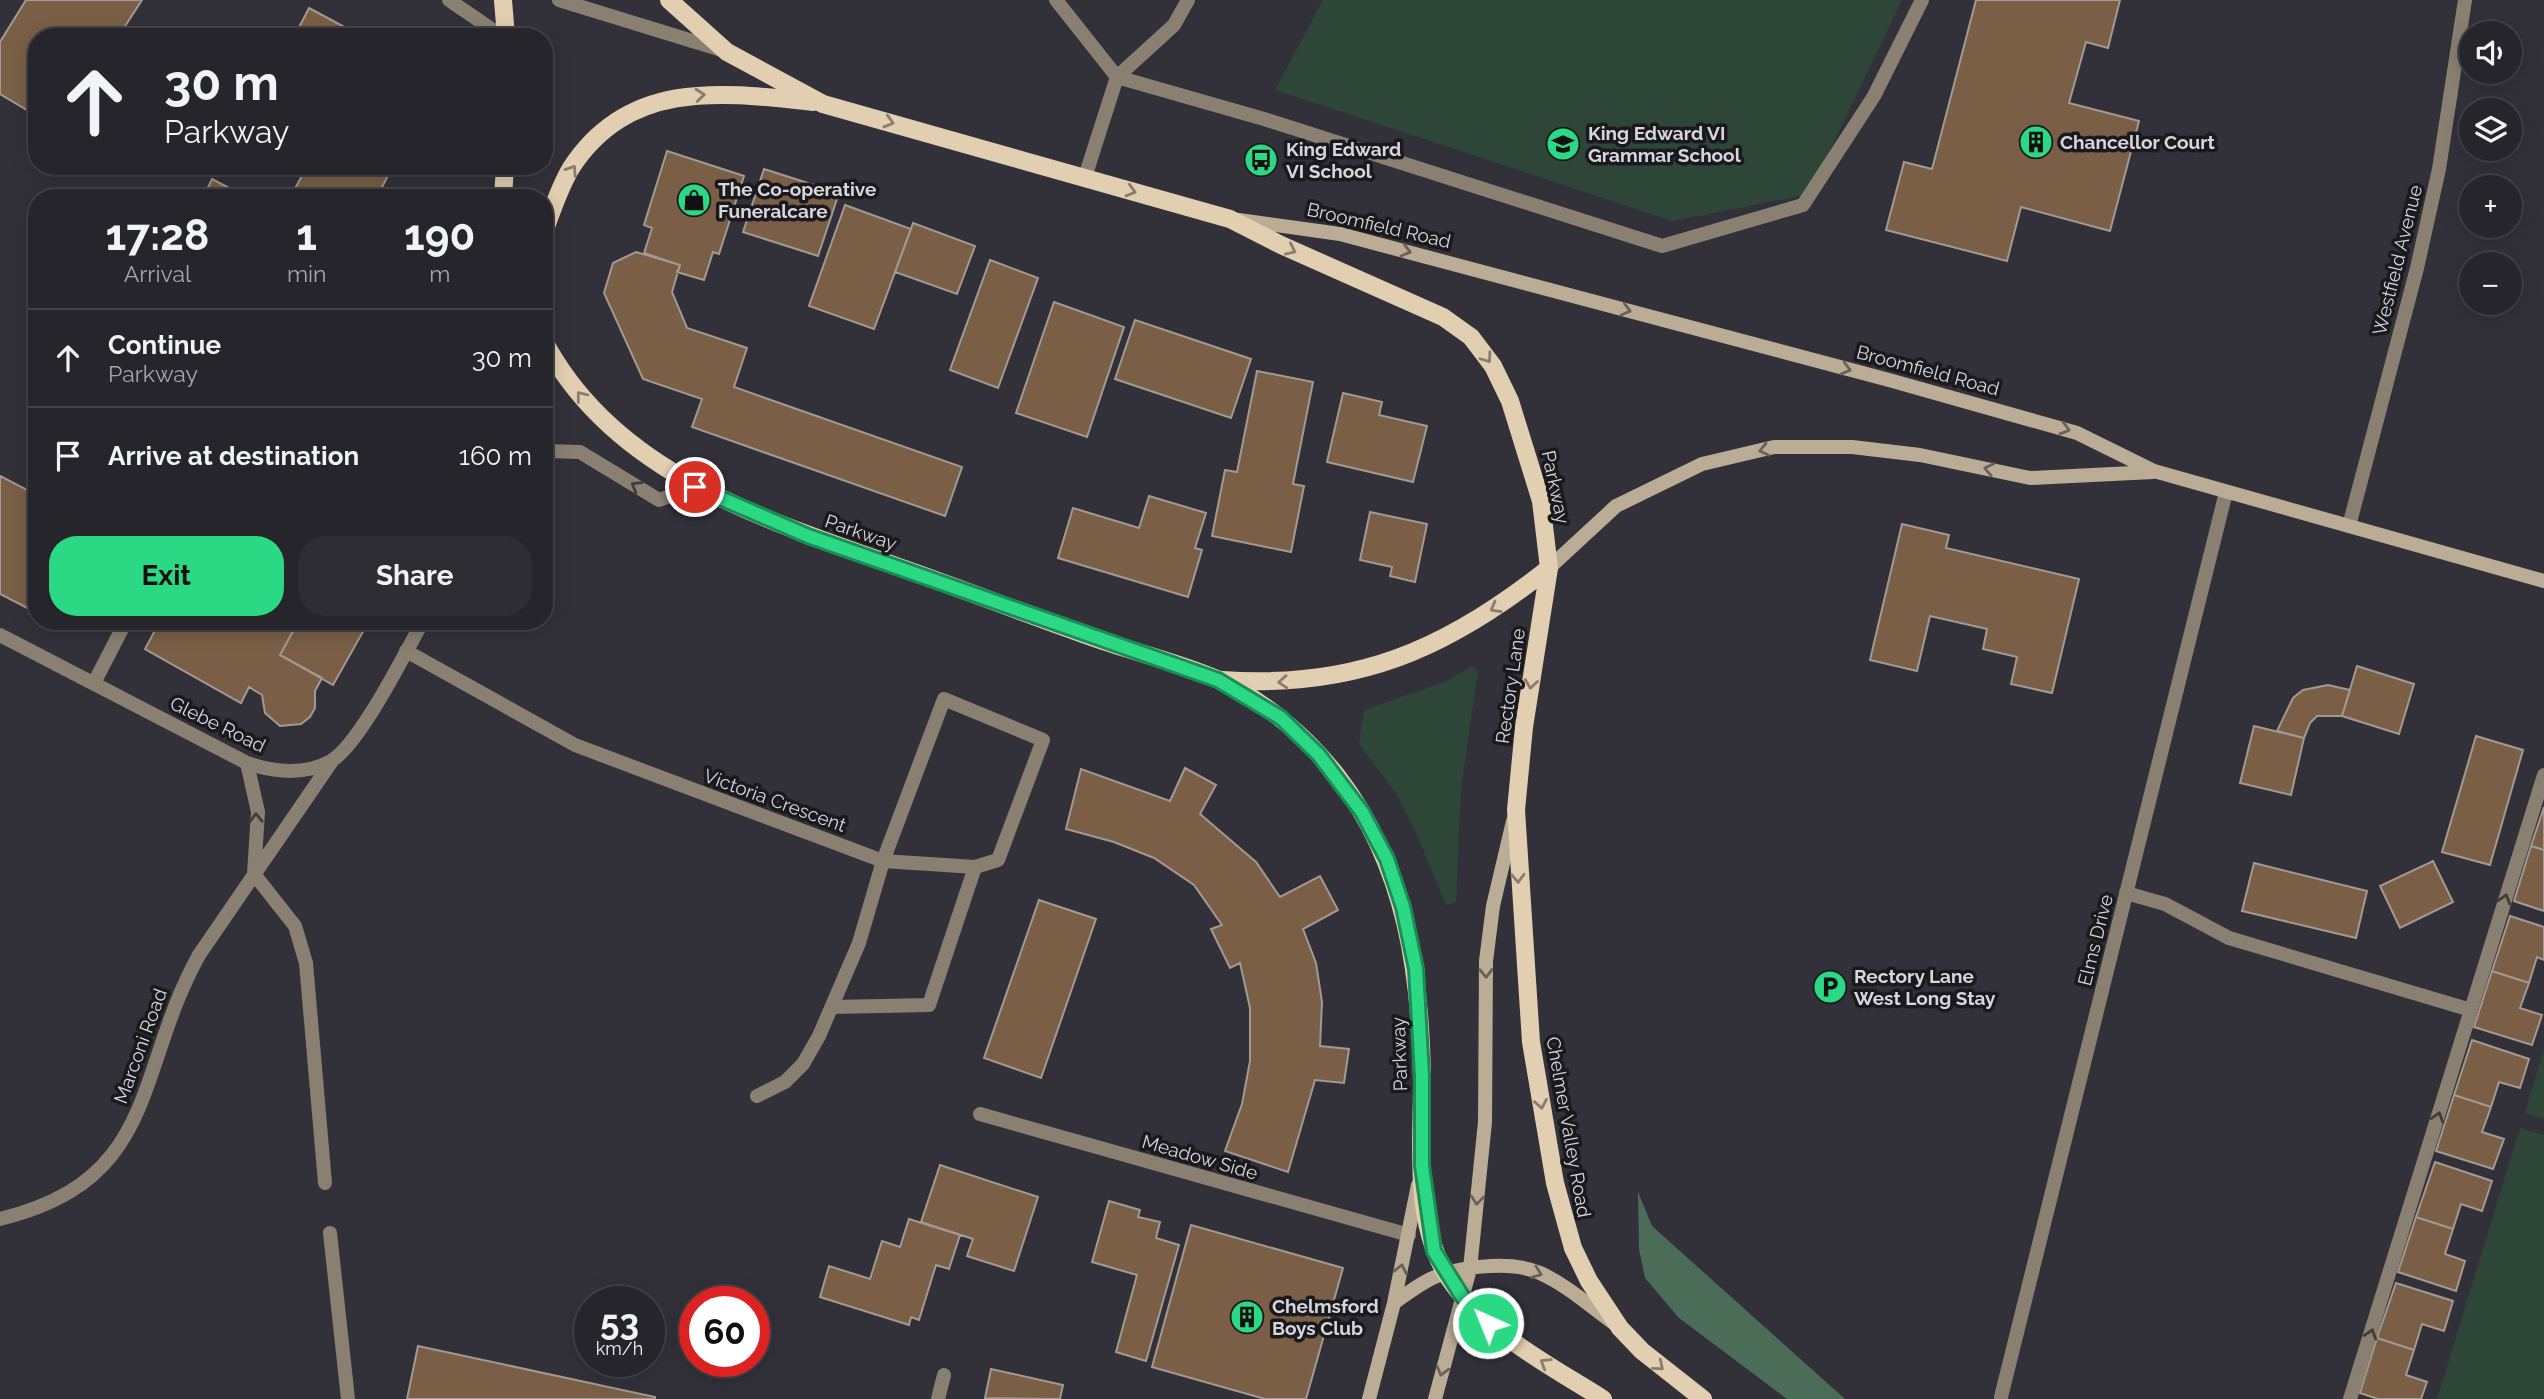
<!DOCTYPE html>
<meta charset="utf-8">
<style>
body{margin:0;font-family:Raleway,sans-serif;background:#2e2d34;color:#f1f3f6;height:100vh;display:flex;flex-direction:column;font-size:26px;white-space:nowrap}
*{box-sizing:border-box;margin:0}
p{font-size:23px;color:#a4a5a9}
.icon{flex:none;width:38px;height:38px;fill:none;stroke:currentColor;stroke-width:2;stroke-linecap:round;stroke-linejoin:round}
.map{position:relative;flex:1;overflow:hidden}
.details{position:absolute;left:28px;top:189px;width:525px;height:441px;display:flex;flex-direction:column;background:#26252c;border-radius:28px;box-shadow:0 4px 18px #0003,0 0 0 2px #424248}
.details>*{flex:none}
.hud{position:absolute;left:28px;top:28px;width:525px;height:147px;border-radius:28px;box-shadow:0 4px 18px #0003,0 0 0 2px #424248;background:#26252c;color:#f1f3f6;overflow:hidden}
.controls{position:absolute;left:2459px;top:21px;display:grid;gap:14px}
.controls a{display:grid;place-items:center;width:63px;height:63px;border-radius:50%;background:#26252c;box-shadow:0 4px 18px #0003,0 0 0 2px #424248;font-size:35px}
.speed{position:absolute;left:574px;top:1286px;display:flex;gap:14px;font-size:35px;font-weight:700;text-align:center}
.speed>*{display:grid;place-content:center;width:91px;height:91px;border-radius:50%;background:#26252c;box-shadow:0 4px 18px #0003,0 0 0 2px #424248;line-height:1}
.speed small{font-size:18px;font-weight:400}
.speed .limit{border:10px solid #d22;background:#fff;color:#111}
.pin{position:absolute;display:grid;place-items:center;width:60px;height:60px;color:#fff;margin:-30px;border:4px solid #fff;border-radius:50%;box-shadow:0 2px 7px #0007}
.me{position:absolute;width:77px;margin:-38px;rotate:316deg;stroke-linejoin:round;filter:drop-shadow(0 0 5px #0008)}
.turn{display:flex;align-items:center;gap:24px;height:147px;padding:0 21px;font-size:32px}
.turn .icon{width:91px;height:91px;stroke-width:2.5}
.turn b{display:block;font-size:49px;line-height:60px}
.eta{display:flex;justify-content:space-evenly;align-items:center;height:119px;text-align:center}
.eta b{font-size:42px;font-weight:700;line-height:49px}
.cta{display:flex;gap:14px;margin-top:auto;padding:14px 21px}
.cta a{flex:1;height:80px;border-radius:28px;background:#2bd884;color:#111;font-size:28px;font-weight:700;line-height:80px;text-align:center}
.cta a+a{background:#2e2d34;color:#f1f3f6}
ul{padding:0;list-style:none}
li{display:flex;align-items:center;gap:21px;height:98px;padding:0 21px;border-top:2px solid #424248}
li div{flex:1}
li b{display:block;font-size:26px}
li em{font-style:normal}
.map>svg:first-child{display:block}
</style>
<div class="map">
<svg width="2544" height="1399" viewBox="0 0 2544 1399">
<rect width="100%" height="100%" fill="#32313a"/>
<path fill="#2e4637" d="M1323,0H1902L1809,194L1673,221L1275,90Z
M1472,666L1478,671L1461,789L1456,902L1446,905L1414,828L1395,792L1359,744L1364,710L1447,681Z
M2544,1049V1119L2525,1113Z
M2520,1128L2544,1135V1399H2437Z"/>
<path fill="#4b6d58" d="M1638,1192L1652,1226L1845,1399H1787L1679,1318L1645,1278L1639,1249Z"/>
<path fill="#7a5f46" stroke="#a29992" stroke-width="2" d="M26,0H142L118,37H37V116L0,94V42Z
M1976,0H2120L2108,48L2086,42L2069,103L2139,121L2110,231L2021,207L2007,261L1886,230L1904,162L1932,169Z
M309,8L363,37H294Z
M667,151L744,176L719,254L713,252L704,280L677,272L680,265L644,253L652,228L644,225Z
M307,166H393L379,193L385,198H290Z
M764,169L839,193L818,256L743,232Z
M212,179L248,198H203Z
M845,205L911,229L874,329L809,306Z
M913,223L975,246L957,294L895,272Z
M636,252L680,265L672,292L687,328L747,348L734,387L962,467L945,516L692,427L702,399L643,379L604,293L613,263Z
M990,260L1038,278L998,388L950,370Z
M1054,302L1124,327L1087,437L1016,413Z
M1135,320L1251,359L1231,418L1115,379Z
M1257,371L1313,382L1293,484L1304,486L1291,552L1212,536L1225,470L1237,472Z
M1343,393L1382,402L1379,415L1427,426L1413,482L1327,462Z
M0,476L37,495V613L0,594Z
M1149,496L1206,513L1195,548L1202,550L1188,597L1058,558L1073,508L1139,528Z
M1370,512L1427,524L1415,582L1390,576L1392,567L1360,560Z
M1902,524L1949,535L1946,548L2079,579L2052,693L2011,684L2017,657L1983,649L1987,629L1930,616L1917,671L1870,660Z
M160,621H288L296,626L280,655L322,678L315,691V708L310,717L301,724L280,726L265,713L262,695L249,687L241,703L145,649Z
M298,621H369L333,685L280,655Z
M2357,666L2414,684L2399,734L2342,716Z
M2328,685L2350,690L2342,716H2317L2310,723L2304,738L2277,731L2293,698L2303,690Z
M2254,726L2304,738L2291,795L2240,783Z
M2476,736L2523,750L2490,865L2442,852Z
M1185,768L1216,785L1200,814L1256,862L1280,897L1320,876L1338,910L1303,929L1316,963L1322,1002L1320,1046L1349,1049L1344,1083L1315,1080L1288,1172L1225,1151L1242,1104L1250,1061V1008L1240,963L1230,968L1211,929L1222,925L1194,885L1154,858L1114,842L1066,829L1081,769L1170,801Z
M2544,807V850L2531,846Z
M2531,846L2544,850V911L2514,901Z
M2433,861L2453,902L2400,928L2380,886Z
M2254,863L2367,891L2356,938L2242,911Z
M1039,900L1096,919L1041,1078L984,1058Z
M2510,916L2544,927V960L2537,957L2529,983L2492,971Z
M2492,971L2529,983L2520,1008L2542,1015L2532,1045L2474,1027Z
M2472,1040L2529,1059L2520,1088L2499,1082L2491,1107L2454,1095Z
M2454,1095L2491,1107L2482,1132L2504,1139L2493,1169L2436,1151Z
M2435,1162L2492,1181L2482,1211L2461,1204L2453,1229L2416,1217Z
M940,1165L1038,1197L1014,1271L967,1256L973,1239L921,1222Z
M1109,1201L1140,1210L1138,1217L1160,1222L1156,1238L1179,1245L1146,1361L1116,1352L1137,1275L1092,1262Z
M2416,1217L2453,1229L2445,1254L2465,1261L2456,1291L2398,1272Z
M909,1219L960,1235L949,1269L936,1265L919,1320L911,1317L909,1325L820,1297L829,1266L870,1279L882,1241L900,1247Z
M1191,1225L1343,1268L1306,1399H1265L1152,1367Z
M2396,1283L2453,1301L2444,1331L2422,1324L2414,1350L2377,1338Z
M2377,1338L2414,1350L2406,1375L2427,1382L2421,1399H2378L2360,1393Z
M418,1346L655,1397V1399H407Z
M991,1369L1063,1385L1060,1399L985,1398Z"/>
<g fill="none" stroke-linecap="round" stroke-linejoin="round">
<path stroke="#8a8072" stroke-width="14" d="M1056,0L1117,77L1085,177
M1117,77L1264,119L1662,246L1803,205L1874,96L1922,0
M1117,77L1174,25L1188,0
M944,699L1043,740L998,860L975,867L883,861Z
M2126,893L2165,904L2229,938L2471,1010
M832,1007L929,1005L975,867
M0,1219C160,1180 134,1072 199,955
M2350,1399L2544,775"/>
<path stroke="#8a8072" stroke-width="14" d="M449,0L503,37
M559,0L725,51
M544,451L580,452L659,500L695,487
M2349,526L2417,268L2439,169L2465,0
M0,635L247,763C274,772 304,776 331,761C360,744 405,653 423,621
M406,651L575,745L883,861L859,943L819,1036L803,1064L785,1082L757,1096
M94,683L126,621
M247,763L258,812L254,874L295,926L306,963L325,1183
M199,955L332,761
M980,1114L1409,1235
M330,1233L348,1399
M2001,1397L2226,492
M938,1399L944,1375"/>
<path stroke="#bbac96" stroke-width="14" d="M1239,220L1340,234L1889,380L2077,433L2154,471L2544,581
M1549,568L1616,506L1702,464L1774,447H1852L1920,455L2030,478L2153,472
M1394,1303C1404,1296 1414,1288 1425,1282C1452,1266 1511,1260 1540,1273C1567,1285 1591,1307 1615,1324
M1369,1399L1394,1303L1418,1185
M1435,1399L1470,1269L1485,1122L1486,961L1493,906L1513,821"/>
<path stroke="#e2ceb1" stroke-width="18" d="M503,0L506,37
M669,0L727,52L823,104L1230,219L1281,245L1443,317L1471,337L1493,366L1510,401L1541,501L1549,568L1524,727L1516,810L1531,1042L1555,1183L1573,1248L1589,1281L1620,1328L1642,1351L1703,1399
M503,198L505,166
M544,232C552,211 559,188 571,168C629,79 722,92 813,102
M544,341C616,479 777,523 913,572C975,594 1037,618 1100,640C1138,653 1180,663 1217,679C1264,700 1307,737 1338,777C1406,866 1421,974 1422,1083C1422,1145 1413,1222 1448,1277C1485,1333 1548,1364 1603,1399
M1222,680C1355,689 1446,650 1549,568"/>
</g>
<defs><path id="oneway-chevron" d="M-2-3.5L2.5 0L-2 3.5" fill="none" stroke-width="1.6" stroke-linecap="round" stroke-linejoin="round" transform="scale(1.75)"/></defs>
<g stroke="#887d6e">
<use href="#oneway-chevron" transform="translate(700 95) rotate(-5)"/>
<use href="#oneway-chevron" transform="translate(889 122) rotate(16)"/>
<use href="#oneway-chevron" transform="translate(572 170) rotate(-57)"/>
<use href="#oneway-chevron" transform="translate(1131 191) rotate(16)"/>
<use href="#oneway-chevron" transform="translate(1291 250) rotate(25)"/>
<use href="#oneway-chevron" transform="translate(1487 358) rotate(54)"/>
<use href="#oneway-chevron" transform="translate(581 396) rotate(-128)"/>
<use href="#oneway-chevron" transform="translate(1495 608) rotate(150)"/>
<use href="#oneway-chevron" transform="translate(1283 682) rotate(176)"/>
<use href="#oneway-chevron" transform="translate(1531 684) rotate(98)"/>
<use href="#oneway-chevron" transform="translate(1518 878) rotate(88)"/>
<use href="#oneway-chevron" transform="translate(1541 1104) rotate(80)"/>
<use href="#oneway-chevron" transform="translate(1545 1363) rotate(-148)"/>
<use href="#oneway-chevron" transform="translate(1659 1366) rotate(40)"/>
</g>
<g stroke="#6a625a">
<use href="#oneway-chevron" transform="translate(1406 251) rotate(15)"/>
<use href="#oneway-chevron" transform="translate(1626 310) rotate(15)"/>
<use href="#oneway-chevron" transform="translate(1846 369) rotate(15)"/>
<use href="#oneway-chevron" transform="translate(2065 429) rotate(16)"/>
<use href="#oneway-chevron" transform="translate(1764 450) rotate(167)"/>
<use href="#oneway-chevron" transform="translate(1989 469) rotate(-168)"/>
<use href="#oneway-chevron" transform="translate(1486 973) rotate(89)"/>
<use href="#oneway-chevron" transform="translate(1477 1200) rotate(96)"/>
<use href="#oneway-chevron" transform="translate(1401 1269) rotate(-78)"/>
<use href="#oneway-chevron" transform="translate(1537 1273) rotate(21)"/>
<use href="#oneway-chevron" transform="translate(1442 1371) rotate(105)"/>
</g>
<g stroke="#413d3b">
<use href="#oneway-chevron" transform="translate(636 486) rotate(-149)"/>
<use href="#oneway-chevron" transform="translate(256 818) rotate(-91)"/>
<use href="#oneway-chevron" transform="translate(2505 899) rotate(-73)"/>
<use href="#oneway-chevron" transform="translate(2438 1117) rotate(-73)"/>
<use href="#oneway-chevron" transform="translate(2371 1334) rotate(-73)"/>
</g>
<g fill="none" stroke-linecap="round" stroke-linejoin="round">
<defs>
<path id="route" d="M695,487L808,536L1218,680L1281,718L1319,755L1362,812L1387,859L1403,907L1416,969L1422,1076V1166L1434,1251L1462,1296L1488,1323"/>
</defs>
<use href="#route" stroke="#1c8c56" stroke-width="18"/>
<use href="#route" stroke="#2bd884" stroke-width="12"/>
</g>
<defs>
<symbol id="building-disc" viewBox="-11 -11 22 22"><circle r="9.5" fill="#2bd884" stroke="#1a191d"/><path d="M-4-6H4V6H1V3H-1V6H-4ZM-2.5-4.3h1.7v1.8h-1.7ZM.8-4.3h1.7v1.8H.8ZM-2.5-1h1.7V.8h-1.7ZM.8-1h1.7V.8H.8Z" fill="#111"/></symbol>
<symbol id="school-disc" viewBox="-11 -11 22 22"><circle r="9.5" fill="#2bd884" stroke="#1a191d"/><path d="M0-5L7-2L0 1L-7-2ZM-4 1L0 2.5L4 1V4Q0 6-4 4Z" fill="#111"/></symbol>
<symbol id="bus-disc" viewBox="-11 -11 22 22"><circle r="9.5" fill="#2bd884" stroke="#1a191d"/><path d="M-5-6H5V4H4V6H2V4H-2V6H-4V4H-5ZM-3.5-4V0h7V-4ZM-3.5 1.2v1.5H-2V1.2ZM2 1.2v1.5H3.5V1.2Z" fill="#111"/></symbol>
<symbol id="shop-disc" viewBox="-11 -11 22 22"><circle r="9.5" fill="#2bd884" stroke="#1a191d"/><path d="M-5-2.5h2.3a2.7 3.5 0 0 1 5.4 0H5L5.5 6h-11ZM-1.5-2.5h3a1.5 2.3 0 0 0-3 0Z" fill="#111"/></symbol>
<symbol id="parking-disc" viewBox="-11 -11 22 22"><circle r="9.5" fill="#2bd884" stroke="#1a191d"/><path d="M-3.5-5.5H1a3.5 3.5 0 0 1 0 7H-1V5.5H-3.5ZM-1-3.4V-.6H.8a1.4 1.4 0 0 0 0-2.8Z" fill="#111"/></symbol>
</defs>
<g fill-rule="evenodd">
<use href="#building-disc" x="2017" y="123" width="38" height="38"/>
<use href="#school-disc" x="1544" y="125" width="38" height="38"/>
<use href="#bus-disc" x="1242" y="141" width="38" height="38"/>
<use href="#shop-disc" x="675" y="181" width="38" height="38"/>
<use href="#parking-disc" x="1811" y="968" width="38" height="38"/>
<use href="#building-disc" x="1228" y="1298" width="38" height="38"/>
</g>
<g text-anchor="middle" stroke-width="7" stroke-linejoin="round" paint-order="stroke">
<g font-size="19" font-weight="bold" fill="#d7d6dc" stroke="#1a191d" text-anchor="start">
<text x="1588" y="140">King Edward VI<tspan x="1588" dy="22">Grammar School</tspan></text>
<text x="2060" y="149">Chancellor Court</text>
<text x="1286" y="156">King Edward<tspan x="1286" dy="22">VI School</tspan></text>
<text x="718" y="196">The Co-operative<tspan x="718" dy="22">Funeralcare</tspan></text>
<text x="1854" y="983">Rectory Lane<tspan x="1854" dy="22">West Long Stay</tspan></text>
<text x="1272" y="1313">Chelmsford<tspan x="1272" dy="22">Boys Club</tspan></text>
</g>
<g font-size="19" fill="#d7d6dc" stroke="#1a191d">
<text transform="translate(1379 225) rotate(13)" y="7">Broomfield Road</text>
<text transform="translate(2397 260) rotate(-76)" y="7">Westfield Avenue</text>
<text transform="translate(1928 370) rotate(15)" y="7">Broomfield Road</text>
<text transform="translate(1556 487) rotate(78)" y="7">Parkway</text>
<text transform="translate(861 532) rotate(19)" y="7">Parkway</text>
<text transform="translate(1510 686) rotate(-82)" y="7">Rectory Lane</text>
<text transform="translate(218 724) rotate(26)" y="7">Glebe Road</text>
<text transform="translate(775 800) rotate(20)" y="7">Victoria Crescent</text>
<text transform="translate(2095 940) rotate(-76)" y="7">Elms Drive</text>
<text transform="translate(140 1046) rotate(-70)" y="7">Marconi Road</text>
<text transform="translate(1399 1054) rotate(-92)" y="7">Parkway</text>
<text transform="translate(1569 1127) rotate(80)" y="7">Chelmer Valley Road</text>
<text transform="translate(1200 1157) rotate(16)" y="7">Meadow Side</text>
</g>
</g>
</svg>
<div class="controls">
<a><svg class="icon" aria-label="sound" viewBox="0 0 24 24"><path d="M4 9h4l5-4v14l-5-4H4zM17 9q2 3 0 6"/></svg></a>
<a><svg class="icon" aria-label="layers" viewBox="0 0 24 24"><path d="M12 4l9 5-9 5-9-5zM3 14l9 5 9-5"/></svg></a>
<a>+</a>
<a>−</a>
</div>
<div class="speed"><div>53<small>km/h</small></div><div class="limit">60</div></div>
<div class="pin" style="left:695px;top:487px;background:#d93025"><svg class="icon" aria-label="arrive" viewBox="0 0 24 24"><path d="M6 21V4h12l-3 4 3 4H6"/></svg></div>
<svg class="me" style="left:1488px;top:1323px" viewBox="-20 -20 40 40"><circle r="17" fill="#2bd884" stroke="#fff" stroke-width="3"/><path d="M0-11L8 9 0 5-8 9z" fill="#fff"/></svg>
<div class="hud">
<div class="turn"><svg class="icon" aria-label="ahead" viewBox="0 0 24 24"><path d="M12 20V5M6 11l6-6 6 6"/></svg><div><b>30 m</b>Parkway</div></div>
</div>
<section class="details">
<div class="eta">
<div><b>17:28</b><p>Arrival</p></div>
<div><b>1</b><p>min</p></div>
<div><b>190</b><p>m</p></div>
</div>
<ul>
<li><svg class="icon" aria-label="ahead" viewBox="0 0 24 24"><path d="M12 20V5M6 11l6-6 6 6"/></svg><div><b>Continue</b><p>Parkway</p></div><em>30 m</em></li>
<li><svg class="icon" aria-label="arrive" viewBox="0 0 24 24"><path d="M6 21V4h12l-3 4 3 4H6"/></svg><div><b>Arrive at destination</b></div><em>160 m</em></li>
</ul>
<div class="cta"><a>Exit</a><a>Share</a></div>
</section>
</div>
